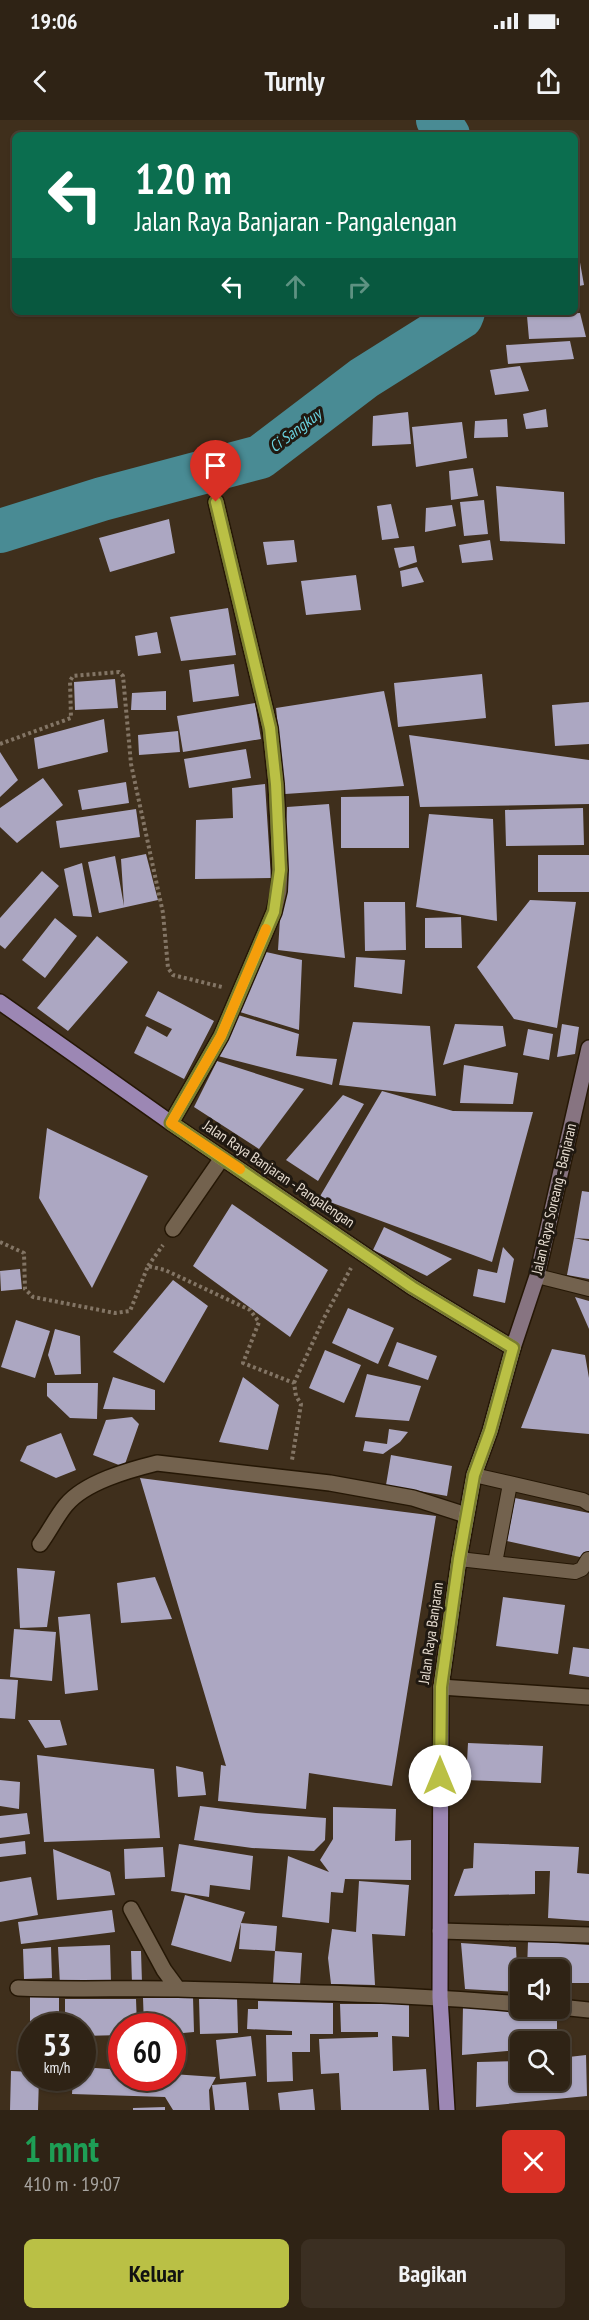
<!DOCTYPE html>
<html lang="id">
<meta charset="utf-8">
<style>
body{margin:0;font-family:"PT Sans Narrow",sans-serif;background:#3b2f22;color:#f1f3f6;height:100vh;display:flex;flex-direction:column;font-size:22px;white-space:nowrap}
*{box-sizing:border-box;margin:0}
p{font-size:20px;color:#a7a4a0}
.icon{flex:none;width:33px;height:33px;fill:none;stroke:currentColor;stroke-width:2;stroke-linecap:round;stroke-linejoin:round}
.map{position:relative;height:1990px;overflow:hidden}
.details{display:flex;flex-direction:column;background:#2f2315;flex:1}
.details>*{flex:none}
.banner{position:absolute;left:12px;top:12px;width:566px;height:183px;border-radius:9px;box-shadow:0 2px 4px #0004,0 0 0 2px #4a4034;background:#0b6e4f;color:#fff;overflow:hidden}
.buttons{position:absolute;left:510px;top:1839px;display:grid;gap:12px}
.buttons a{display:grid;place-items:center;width:60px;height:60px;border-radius:9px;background:#2f2315;box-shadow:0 2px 4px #0004,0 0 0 2px #4a4034;font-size:30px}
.speed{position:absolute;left:18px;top:1893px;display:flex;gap:12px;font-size:30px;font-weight:700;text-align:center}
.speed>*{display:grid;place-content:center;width:78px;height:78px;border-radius:50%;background:#2f2315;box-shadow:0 2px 4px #0004,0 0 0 2px #4a4034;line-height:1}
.speed small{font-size:15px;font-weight:400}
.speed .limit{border:9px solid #d22;background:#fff;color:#111}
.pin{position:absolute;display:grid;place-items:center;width:51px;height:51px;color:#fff;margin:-62px -26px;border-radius:50% 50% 50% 0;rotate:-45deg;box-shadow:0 0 6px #0007}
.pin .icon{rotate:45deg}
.me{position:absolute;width:66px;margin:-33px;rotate:0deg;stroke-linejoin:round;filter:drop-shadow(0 0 4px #0008)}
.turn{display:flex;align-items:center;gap:21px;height:126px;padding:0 24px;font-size:27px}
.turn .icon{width:78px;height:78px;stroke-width:2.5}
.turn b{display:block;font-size:42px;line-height:51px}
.lanes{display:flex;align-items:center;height:57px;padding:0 24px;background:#0003;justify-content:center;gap:30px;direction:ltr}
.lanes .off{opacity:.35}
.round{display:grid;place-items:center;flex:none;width:63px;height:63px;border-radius:9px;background:#3b2f22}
.headline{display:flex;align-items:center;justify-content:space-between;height:102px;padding:0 24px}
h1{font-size:36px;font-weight:700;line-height:45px;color:#1e9e55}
.primary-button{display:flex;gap:12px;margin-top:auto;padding:12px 24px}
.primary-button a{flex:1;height:69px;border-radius:9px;background:#bac045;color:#111;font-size:24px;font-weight:700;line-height:69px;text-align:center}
.primary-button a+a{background:#3b2f22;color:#f1f3f6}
.status{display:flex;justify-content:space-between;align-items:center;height:42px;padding:0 30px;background:#2f2315;direction:ltr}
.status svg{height:16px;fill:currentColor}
header{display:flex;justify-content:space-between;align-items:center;height:78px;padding:0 24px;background:#2f2315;font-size:27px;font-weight:700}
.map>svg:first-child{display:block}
</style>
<div class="status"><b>19:06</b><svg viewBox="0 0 49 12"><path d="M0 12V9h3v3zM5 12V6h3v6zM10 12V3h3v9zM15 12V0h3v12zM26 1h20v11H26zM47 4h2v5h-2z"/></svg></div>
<header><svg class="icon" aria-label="back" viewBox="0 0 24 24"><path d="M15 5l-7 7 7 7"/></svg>Turnly<svg class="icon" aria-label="share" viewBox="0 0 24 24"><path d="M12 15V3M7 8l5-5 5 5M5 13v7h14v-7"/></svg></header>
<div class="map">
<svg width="589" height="1990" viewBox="0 0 589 1990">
<rect width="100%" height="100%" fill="#3f2f1c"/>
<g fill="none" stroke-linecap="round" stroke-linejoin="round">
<path stroke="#498b94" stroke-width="44" d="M438,0L448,15
M0,411L102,379L260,337L364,258L461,197L463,192"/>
</g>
<path fill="#aca7c2" d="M574,131H578L584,165L574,167Z
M580,193L586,217L529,219L527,196Z
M570,221L574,239L508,244L506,225Z
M520,246L529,271L495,275L490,250Z
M546,289L548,307L526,309L523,294Z
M408,292L411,324L372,326L373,296Z
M507,299L508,317L474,318L475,301Z
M462,302L467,338L416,347L412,307Z
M473,348L478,376L451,380L449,351Z
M496,366L564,372L565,424L500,421Z
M484,380L488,414L464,416L460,382Z
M391,384L399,418L382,420L377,386Z
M452,385L456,406L425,412L426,388Z
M169,399L175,433L110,452L99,418Z
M294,420L297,442L267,445L263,422Z
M490,420L493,440L462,443L459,425Z
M414,426L417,442L399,448L394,428Z
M417,447L424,462L402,467L400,451Z
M356,455L361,490L306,495L301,461Z
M228,488L236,535L181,541L170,497Z
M157,512L161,533L138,536L135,516Z
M234,544L239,576L193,582L189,550Z
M482,554L486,598L398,607L394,563Z
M115,559L118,588L75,590L74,562Z
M166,571V590H131L132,573Z
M384,571L404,666L285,674L276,588Z
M589,582V624L555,626L552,585Z
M255,583L261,619L183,632L177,596Z
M104,599L108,632L38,649L34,618Z
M178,611L180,632L139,635L138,615Z
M409,615L589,640V684L420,687Z
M246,629L251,658L189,668L184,639Z
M0,632L18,660L0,677Z
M43,658L63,685L17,723L0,707V688Z
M126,662L129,683L82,690L78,670Z
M265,664L271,758L195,759L196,700L233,698L232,668Z
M409,676V728H341V677Z
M329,684L345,838L278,830L287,687Z
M583,688L584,725L506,726L505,690Z
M136,689L140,717L60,728L56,701Z
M429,694L493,699L497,801L416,787Z
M146,734L158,780L99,793L88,742L115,736L124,786L121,739Z
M538,735H589V772H538Z
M82,743L92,797L73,796L64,749Z
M42,751L59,766L5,829L0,825V798Z
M530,780L576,782L557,908L514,899L477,847Z
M364,782H405L406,830L365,831Z
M461,797L462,828H425V798Z
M55,798L77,816L45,858L22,840Z
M97,816L128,842L68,911L37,888Z
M266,832L302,840L299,910L240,892Z
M356,837L405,840L402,874L354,867Z
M158,871L214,901L184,959L134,933L147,906L167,917L172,909L145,896Z
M238,895L299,914L296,936L337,939L332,965L218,936Z
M353,902L430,906L436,976L339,965Z
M455,904L503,906L506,926L443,945Z
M562,904L579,907L575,934L557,937Z
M528,909L553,914L549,940L523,935Z
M217,941L304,969L259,1029L194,987Z
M464,945L518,953L513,984L460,983Z
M382,971L453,991L533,992L492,1142L319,1078Z
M343,975L364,984L318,1061L286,1040Z
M47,1008L148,1056L92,1168L39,1078Z
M582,1071L589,1072V1119L574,1118Z
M232,1084L328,1150L290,1217L193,1146Z
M384,1107L452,1139L427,1156L373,1130Z
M574,1118L589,1121V1159L567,1155Z
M503,1127L514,1139L505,1183L473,1176L478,1149L497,1153Z
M20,1149L22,1169L1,1171L0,1151Z
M173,1160L208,1186L164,1263L113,1232Z
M575,1177L589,1181V1209Z
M348,1188L394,1208L378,1244L332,1223Z
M16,1200L50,1211L35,1258L1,1247Z
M55,1209L80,1216L81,1254L55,1255L48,1235Z
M397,1222L437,1236L428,1260L388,1246Z
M552,1229L585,1235L589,1258V1314L521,1308Z
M325,1230L361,1245L344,1283L309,1268Z
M367,1254L421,1266L409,1301L355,1297Z
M113,1257L155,1270V1290L103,1289Z
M243,1257L279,1285L268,1330L219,1322Z
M47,1263H98L97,1299L70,1298L47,1276Z
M132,1297L139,1304L124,1347L93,1335L106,1300Z
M389,1309L408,1312L400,1322L383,1334L363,1331L365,1321L387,1324Z
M61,1313L76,1350L56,1358L20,1341L27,1326Z
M391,1335L452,1346L447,1376L386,1365Z
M140,1358L436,1396L392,1666L309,1653L306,1689L218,1681L221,1645L226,1646Z
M515,1378L589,1393V1439L507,1421Z
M17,1448L55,1451L47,1507L20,1508Z
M155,1457L172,1499L121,1503L117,1463Z
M503,1477L565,1485L558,1534L496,1526Z
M90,1494L98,1570L65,1574L58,1497Z
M14,1509L56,1512L52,1561L10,1557Z
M573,1527L589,1529V1557L569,1554Z
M0,1559L18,1560L15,1599L0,1598Z
M28,1600H60L67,1625L45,1628Z
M468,1623L543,1626L541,1663L466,1660Z
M37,1635L154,1649L160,1718L44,1722Z
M176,1646L203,1652L206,1675L178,1677Z
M0,1660L20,1662L19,1689L0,1686Z
M200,1686L256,1693L326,1698L325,1720L314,1731L252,1728L194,1720Z
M333,1687L396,1689L395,1721L411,1720V1760L345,1759L343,1773L331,1772L329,1803L282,1797L288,1736L329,1752L320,1740L333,1719Z
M27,1693L30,1714L0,1718V1696Z
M25,1721L26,1734L0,1737V1724Z
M474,1723L579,1727L577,1753L589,1754V1801L548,1798L550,1751H535V1774L454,1776L464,1749L473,1748Z
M179,1724L253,1736L250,1770L210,1765L209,1777L171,1771Z
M163,1727L165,1757L125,1759L124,1729Z
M53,1729L110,1752L115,1775L57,1780Z
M31,1757L38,1795L0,1802V1762Z
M359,1761L409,1765L405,1816L372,1814L375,1865L331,1864L328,1838L332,1809L356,1812Z
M185,1775L245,1792L241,1803L277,1806L275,1831L239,1829L241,1803L231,1842L171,1825Z
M112,1790L115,1812L21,1824L18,1802Z
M528,1821L589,1825V1863H560V1850H527Z
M461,1823L516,1827L518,1872L465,1869Z
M110,1825L111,1862L60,1865L58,1827Z
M51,1827L52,1858L24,1859L23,1829Z
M131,1831H141L142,1863L132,1864Z
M275,1831L302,1833L300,1865L273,1863Z
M30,1876H59V1903H30Z
M193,1877L194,1912L172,1914V1906H144L143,1878Z
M237,1878L238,1913L200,1914L199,1879Z
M65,1879H136L137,1906H122V1915L82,1916V1906H65Z
M258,1881L333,1883V1914H310V1932H292L293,1961L267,1962L266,1915H292V1911L247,1909L248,1889H258Z
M340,1884H409V1917L392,1916L393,1951L426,1949L429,1990H341L339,1953L321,1954L319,1919L378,1917V1912H341Z
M463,1886L557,1897V1922H520V1930L462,1935Z
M251,1916L256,1956L220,1959L216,1920Z
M586,1935L587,1976L476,1987L477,1942L520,1941V1960H560V1938Z
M82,1947L122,1950V1958H172V1954L216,1957L209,1970L210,1990H173L165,1977L72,1974L73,1958H82Z
M11,1951L32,1952V1958H39L38,1990H10Z
M246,1962L249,1990H215L212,1965Z
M313,1969L315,1990H280L278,1973Z
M165,1987V1990H133V1988Z"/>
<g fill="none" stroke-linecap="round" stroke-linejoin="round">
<defs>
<path id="service" d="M537,1156L589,1169
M474,1355L583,1380L589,1384
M459,1439L575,1452L582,1449L588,1439
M495,1443L510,1364"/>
<path id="minor" d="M171,1003L221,916L274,792L279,771L280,750L276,664L270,608L216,382
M173,1109L222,1038
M40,1424C49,1412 56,1397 66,1385C85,1362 129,1350 157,1343L330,1363L413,1378L466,1395
M441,1567L589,1577
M131,1789L164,1850L178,1869
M440,1811L589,1815
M18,1868C72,1870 125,1868 178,1869C292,1872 407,1874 520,1884
M560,1887L589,1890"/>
<path id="secondary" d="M513,1228L537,1156L589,928"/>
<path id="primary" d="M0,882L171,1003L412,1167L513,1228L490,1311L474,1355L459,1439L441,1567L440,1877L447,1990"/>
</defs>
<use href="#service" stroke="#251705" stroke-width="16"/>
<use href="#minor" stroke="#251705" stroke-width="18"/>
<use href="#secondary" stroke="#251705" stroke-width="18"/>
<use href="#primary" stroke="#251705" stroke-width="18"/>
<path stroke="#837565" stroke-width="4" stroke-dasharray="3 3" stroke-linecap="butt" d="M0,624L71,598L70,561L73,556L119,552L123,556L131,644L163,793L168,848L173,855L222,867
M0,1122L24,1133L25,1169L33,1177L115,1193L130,1191L148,1146L165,1150L250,1190L259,1202L243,1243L294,1263L296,1276L301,1284L292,1340
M148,1146L163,1125
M294,1263L324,1198L351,1148"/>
<use href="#service" stroke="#73624e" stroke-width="14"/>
<use href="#minor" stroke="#73624e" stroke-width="15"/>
<use href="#secondary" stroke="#877481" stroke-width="15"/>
<use href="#primary" stroke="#9c87b4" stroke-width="15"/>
</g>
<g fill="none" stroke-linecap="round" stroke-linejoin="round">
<defs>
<path id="route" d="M216,382L270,608L276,664L280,750L274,792L221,916L171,1003L412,1167L513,1228L490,1311L474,1355L459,1439L441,1567L440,1656"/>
</defs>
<use href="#route" stroke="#797d2d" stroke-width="15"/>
<use href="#route" stroke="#bac045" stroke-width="10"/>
<path stroke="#f59e0b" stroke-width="10" d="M240,1049L171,1003L221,916L266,809"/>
</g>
<g text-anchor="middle" stroke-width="6" stroke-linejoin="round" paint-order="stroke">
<g font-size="15" fill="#e6dcd0" stroke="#201911">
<text transform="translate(279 1054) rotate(34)" y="5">Jalan Raya Banjaran - Pangalengan</text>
<text transform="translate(554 1079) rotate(-77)" y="5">Jalan Raya Soreang - Banjaran</text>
<text transform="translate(431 1513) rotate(-82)" y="5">Jalan Raya Banjaran</text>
</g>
<g font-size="16" font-style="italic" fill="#6ad3e0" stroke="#201911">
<text transform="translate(295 310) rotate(-37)" y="6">Ci Sangkuy</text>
</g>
</g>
</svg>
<div class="buttons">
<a><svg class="icon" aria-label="sound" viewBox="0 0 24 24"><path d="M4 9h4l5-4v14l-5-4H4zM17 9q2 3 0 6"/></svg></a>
<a><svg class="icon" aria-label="search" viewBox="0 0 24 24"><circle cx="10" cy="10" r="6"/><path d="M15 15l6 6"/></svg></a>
</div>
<div class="speed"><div>53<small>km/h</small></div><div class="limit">60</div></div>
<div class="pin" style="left:216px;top:382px;background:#d93025"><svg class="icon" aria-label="arrive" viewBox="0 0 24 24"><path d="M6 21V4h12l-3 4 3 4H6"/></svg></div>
<svg class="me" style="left:440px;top:1656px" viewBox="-20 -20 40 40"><circle r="19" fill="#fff"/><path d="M0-13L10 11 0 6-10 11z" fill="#bac045"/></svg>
<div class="banner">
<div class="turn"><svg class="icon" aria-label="left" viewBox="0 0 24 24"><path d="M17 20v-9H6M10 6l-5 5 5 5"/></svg><div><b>120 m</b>Jalan Raya Banjaran - Pangalengan</div></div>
<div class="lanes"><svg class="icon" aria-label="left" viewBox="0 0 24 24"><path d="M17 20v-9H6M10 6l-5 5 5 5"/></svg><svg class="icon off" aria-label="ahead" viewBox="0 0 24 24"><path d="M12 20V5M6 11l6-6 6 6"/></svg><svg class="icon off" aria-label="right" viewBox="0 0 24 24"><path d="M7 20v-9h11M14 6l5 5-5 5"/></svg></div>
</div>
</div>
<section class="details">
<div class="headline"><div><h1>1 mnt</h1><p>410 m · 19:07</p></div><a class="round" style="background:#d93025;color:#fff"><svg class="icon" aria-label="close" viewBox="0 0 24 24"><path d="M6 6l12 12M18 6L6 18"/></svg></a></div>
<div class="primary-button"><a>Keluar</a><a>Bagikan</a></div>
</section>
